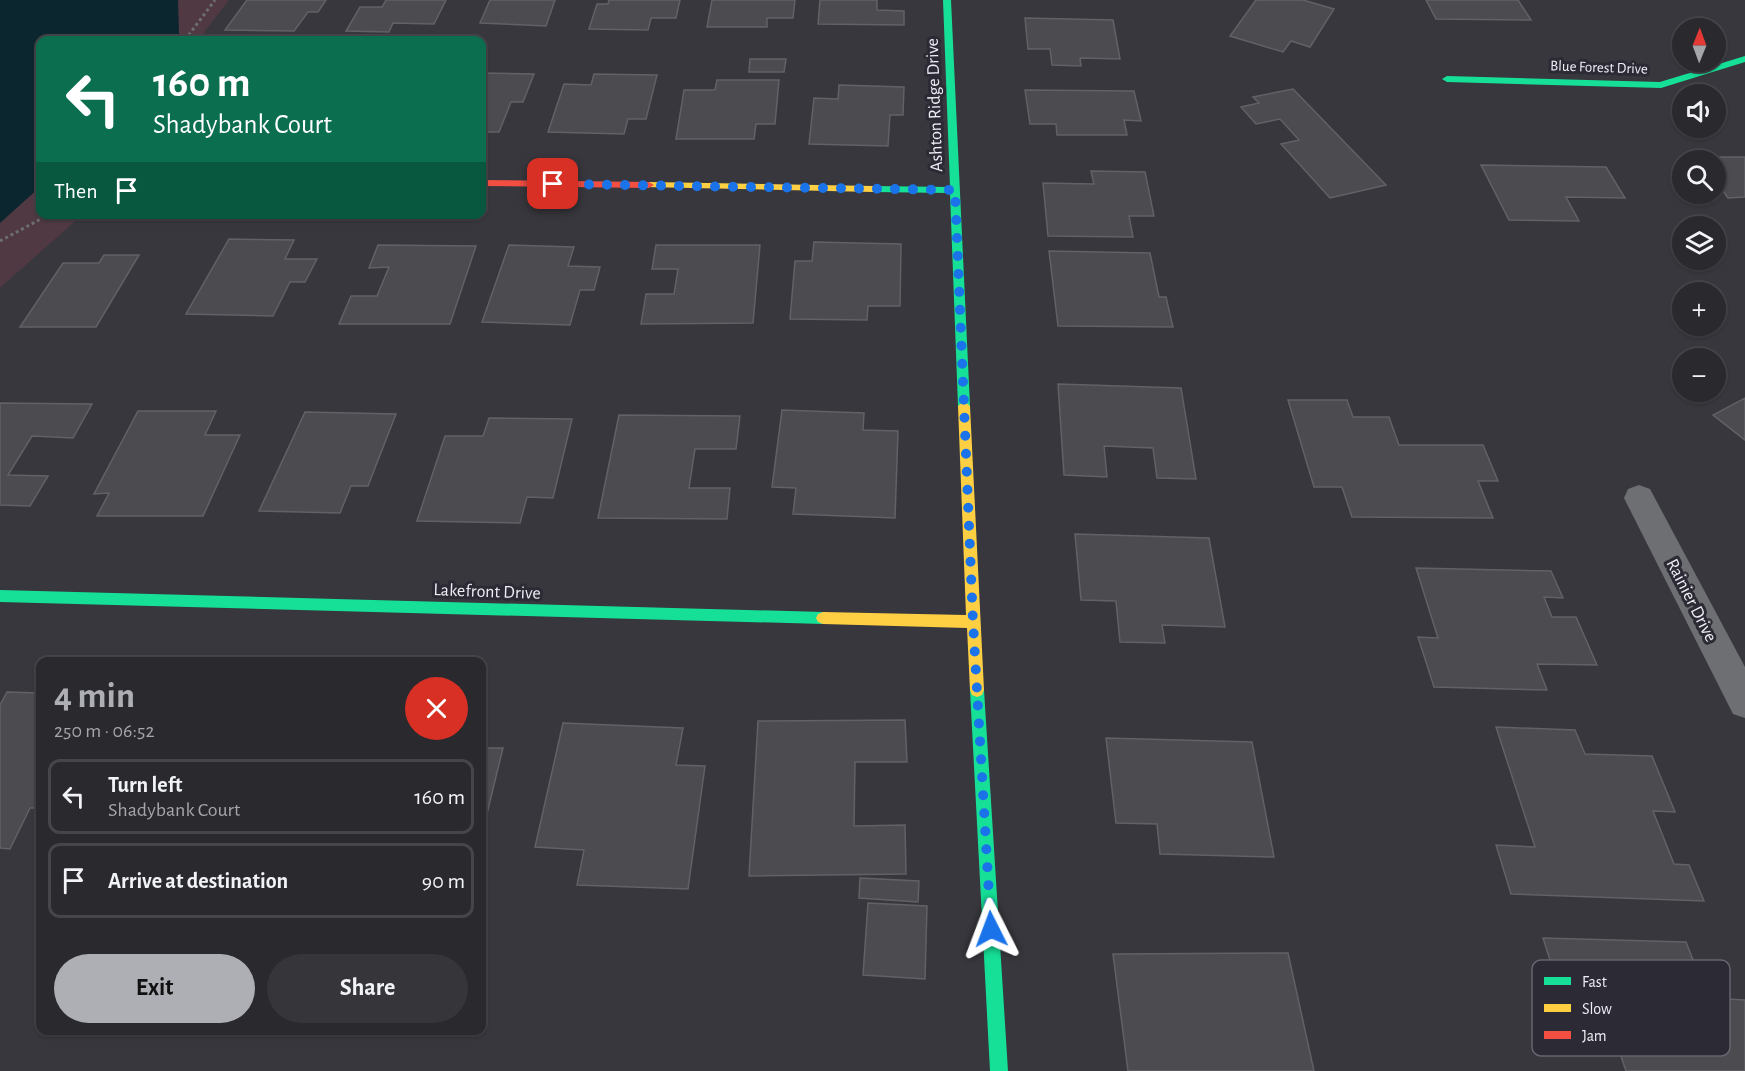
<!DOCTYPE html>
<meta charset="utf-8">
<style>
body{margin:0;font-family:"Alegreya Sans",sans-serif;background:#35353a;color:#f1f3f6;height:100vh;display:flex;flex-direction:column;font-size:22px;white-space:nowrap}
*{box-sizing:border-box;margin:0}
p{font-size:20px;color:#a5a6aa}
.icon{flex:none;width:33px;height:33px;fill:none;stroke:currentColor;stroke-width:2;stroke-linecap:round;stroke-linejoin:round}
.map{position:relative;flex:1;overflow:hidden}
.panel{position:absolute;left:36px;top:657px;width:450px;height:378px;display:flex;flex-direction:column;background:#29292e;border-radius:12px;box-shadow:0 2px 4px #0004,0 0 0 2px #45454a}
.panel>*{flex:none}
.top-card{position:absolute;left:36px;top:36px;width:450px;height:183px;border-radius:12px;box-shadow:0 2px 4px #0004,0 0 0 2px #45454a;background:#0b6e4f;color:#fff;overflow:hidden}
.needle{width:39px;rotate:1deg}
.tools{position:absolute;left:1672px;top:18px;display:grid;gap:12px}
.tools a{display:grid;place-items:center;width:54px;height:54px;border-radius:50%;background:#29292e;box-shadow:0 2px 4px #0004,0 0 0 2px #45454a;font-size:30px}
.pin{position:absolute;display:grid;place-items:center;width:51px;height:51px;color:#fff;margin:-26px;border-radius:12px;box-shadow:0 3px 9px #0006}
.me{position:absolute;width:66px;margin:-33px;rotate:357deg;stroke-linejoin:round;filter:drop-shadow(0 0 4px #0008)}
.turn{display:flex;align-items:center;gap:21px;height:126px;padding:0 18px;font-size:27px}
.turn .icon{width:78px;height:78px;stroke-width:2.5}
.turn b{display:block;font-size:42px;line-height:51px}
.then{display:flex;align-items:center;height:57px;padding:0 18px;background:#0003;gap:12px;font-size:22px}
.round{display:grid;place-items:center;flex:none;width:63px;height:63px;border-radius:32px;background:#35353a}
.overview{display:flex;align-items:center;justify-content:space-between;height:102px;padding:0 18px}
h1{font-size:36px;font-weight:700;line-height:45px;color:#aeaeb5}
.primary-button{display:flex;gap:12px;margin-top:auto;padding:12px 18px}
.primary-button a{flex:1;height:69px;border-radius:36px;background:#aeaeb5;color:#111;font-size:24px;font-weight:700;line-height:69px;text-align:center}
.primary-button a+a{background:#35353a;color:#f1f3f6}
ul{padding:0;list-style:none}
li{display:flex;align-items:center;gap:18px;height:75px;margin:0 12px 9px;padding:0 6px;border:3px solid #45454a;border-radius:12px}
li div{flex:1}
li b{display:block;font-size:22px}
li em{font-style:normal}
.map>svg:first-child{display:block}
</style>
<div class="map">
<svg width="1745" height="1071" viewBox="0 0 1745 1071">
<rect width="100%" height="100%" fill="#37373d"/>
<path fill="#503943" d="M0,0H229L198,40H40V214L82,215L0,288Z"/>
<path fill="#0b262f" d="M0,0H178L179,35L175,40H40V187L0,223Z"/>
<path fill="#4c4b50" stroke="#626165" stroke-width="1.5" d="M247,0H326L318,12H308L294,31L225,30Z
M386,0H446L434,24L393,23L389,32L346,31L360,7H382Z
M490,0H555L546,26L480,23Z
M609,0H680L676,18H651L648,30L589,29L597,4H608Z
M712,0H795L793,18H767V27H707Z
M820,0H877V10L904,11V25L818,24Z
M1256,0H1303L1334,9L1310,47L1291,41L1283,52L1230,36Z
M1426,0H1518L1531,20L1436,19Z
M1025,18L1113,20L1120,59L1080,58L1081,66L1052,65L1050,49H1028Z
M750,59H786L784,72H749Z
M482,73L534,74L523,102H511L499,132H482Z
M594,74L657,75L646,119H628L624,134L548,132L564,84L591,85Z
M717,80H779L775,124H756L754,139H676L684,90H715Z
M839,85L904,87L903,115H890L888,146L809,144L814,98L838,99Z
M1293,89L1386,185L1330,198L1281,144L1299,140L1280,119L1256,124L1241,107L1259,103L1253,97Z
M1025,90L1134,91L1141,121L1124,120L1127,135H1057L1056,124H1030Z
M1698,157H1745V197L1728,198L1716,181V160H1700Z
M1481,165L1606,167L1625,198L1566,197L1579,221L1509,220Z
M1091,171L1145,172L1154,216H1129L1133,237L1048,236L1043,183L1094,184Z
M229,239L294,240L285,259H317L305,282H290L273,316L186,314Z
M814,242L901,244L900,306H868L867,320L790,319L795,261H812Z
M378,245L476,246L450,324H339L351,296H377L389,267L369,268Z
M509,245L574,247L568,266L600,267L594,290H580L570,325L482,322Z
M656,245H760L753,323L641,324L646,294H674L678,269H652Z
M1049,251L1150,253L1159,297H1166L1173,327L1058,326Z
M104,255H139L96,327H20L63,263H99Z
M1058,384L1181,388L1196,479L1157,478L1153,448L1104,446L1107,477L1064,475Z
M1745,398V440L1713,415Z
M1288,400H1347L1353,417H1389L1399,445H1483L1498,481H1478L1493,518L1352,517L1342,487H1314Z
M0,403L92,404L73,438L32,436L8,475L48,476L30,506L0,505Z
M782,410L864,413L863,430L898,431L895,518L793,514L796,488L772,487Z
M138,411H216L205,435H240L203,516H97L109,493L94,494Z
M305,412L396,414L368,486H351L340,513L259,511Z
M619,415L740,416L736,449H695L689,488H730L727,519L598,518Z
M489,418L572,419L553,498L527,497L520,523L417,521L445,436H483Z
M1075,534L1209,538L1225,627L1162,625L1165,643L1120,642L1116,601L1081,600Z
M1416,568L1551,571L1563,598L1544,597L1552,617H1576L1597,665L1537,664L1547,690L1434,687L1418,637L1438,638Z
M7,692L40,693V808H30L10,849L0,848V705Z
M905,720L907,762H855L854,826L905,825L906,874L749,876L758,721Z
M563,723L683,728L676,765L705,766L688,889L577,885L584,850L535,847Z
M1496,727L1575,730L1585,754L1652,756L1675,812L1653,811L1674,864L1689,865L1704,901L1511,894L1496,845L1535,847Z
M1106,738L1252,742L1274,857L1160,854L1157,824L1116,823Z
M482,748H503L482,834Z
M860,878L919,881L918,902L859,898Z
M868,903L927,906L925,979L863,975Z
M1543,938L1686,942L1708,998L1745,1000V1071H1626L1604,1006L1564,1004Z
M1288,953L1314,1071H1128L1113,954Z"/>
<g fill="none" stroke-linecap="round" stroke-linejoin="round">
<path stroke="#6d6e72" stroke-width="3" stroke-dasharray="3 3" stroke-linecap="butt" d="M185,40L215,0
M0,241L50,214"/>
<path fill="#6e6f72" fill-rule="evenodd" d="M1639,485L1650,489L1745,667V718L1733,714L1624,498L1628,489Z"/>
<path fill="#16e098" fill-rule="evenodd" d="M943,0H951L970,406L964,411L958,406L950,193L873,192L868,189L873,186L950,187Z
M1745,56V62L1661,88L1447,82L1442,79L1447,76L1660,82Z
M0,590L823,612L828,614L830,618L828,622L823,624L0,602Z
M977,683L982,685L984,690L1008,1071H990L970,690L972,685Z"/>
<path fill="#ffcf43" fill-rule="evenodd" d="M649,182L873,186L878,189L873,192L645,187V183Z
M964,401L970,406L984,690L982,695L977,697L972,695L970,690L967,628L823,624L818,622L816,618L818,614L823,612L966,615L958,406Z"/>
<path fill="#f24e42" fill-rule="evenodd" d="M482,180L649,182L654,185L649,188L482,186Z"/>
</g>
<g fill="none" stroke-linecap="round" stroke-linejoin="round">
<path stroke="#1a73e8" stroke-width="10" stroke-dasharray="0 18" d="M553,184L955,190L973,622L991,929"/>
</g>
<g text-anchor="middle" stroke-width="6" stroke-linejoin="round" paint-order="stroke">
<g font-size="15" fill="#eeeef5" stroke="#2b2a35">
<text transform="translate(1599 67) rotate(2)" y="5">Blue Forest Drive</text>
</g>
<g font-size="18" fill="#eeeef5" stroke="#2b2a35">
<text transform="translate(934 105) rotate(-92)" y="6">Ashton Ridge Drive</text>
<text transform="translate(487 591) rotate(2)" y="6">Lakefront Drive</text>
<text transform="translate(1692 600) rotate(63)" y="6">Rainier Drive</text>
</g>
</g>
<rect x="1532" y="960" width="198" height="96" rx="9" fill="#2b2a35" stroke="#66656f" stroke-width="1.5"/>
<rect x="1544" y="977" width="27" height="8" fill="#16e098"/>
<rect x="1544" y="1004" width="27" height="8" fill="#ffcf43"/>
<rect x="1544" y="1031" width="27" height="8" fill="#f24e42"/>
<g font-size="16" fill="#eeeef5">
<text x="1582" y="987">Fast</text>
<text x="1582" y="1014">Slow</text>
<text x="1582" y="1041">Jam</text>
</g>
</svg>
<div class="tools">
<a><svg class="needle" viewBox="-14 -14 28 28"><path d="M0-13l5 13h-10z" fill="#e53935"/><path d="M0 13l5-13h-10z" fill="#a5a6aa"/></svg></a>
<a><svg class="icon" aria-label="sound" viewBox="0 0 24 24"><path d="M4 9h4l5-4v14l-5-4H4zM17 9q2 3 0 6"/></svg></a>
<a><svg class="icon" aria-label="search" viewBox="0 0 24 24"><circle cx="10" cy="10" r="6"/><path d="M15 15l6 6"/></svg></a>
<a><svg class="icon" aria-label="layers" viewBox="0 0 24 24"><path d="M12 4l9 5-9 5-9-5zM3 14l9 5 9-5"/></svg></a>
<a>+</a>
<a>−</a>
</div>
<div class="pin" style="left:553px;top:184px;background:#d93025"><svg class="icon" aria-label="arrive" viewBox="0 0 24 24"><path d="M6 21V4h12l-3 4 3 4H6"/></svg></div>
<svg class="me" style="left:991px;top:929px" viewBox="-20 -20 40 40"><path d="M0-17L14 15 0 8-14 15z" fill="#1a73e8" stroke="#fff" stroke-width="4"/></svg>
<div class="top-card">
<div class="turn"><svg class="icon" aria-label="left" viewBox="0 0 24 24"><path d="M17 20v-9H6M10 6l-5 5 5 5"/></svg><div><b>160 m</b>Shadybank Court</div></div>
<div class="then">Then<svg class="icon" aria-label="arrive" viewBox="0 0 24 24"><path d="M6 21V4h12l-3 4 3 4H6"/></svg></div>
</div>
<section class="panel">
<div class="overview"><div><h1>4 min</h1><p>250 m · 06:52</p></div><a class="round" style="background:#d93025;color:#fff"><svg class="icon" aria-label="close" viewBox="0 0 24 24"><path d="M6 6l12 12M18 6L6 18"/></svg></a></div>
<ul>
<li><svg class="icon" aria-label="left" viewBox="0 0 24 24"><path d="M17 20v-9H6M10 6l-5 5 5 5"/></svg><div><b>Turn left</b><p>Shadybank Court</p></div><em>160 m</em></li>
<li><svg class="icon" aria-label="arrive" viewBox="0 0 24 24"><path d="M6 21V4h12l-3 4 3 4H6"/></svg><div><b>Arrive at destination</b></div><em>90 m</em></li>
</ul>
<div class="primary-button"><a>Exit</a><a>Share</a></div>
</section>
</div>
